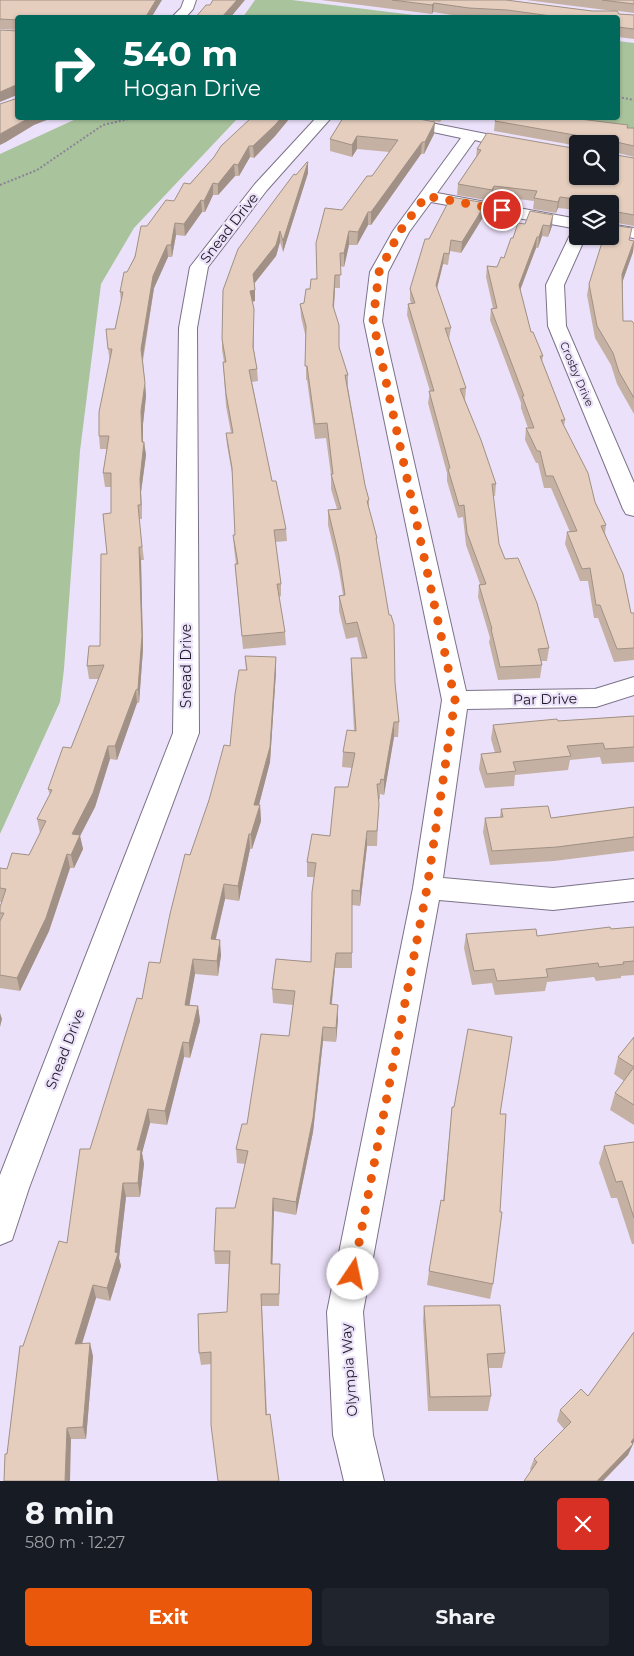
<!DOCTYPE html>
<meta charset="utf-8">
<style>
body{margin:0;font-family:Montserrat,sans-serif;background:#20242c;color:#f1f3f6;height:100vh;display:flex;flex-direction:column;font-size:19px;white-space:nowrap}
*{box-sizing:border-box;margin:0}
p{font-size:16px;color:#9ea1a6}
.icon{flex:none;width:28px;height:28px;fill:none;stroke:currentColor;stroke-width:2;stroke-linecap:round;stroke-linejoin:round}
.map{position:relative;height:1481px;overflow:hidden}
.sheet{display:flex;flex-direction:column;background:#171b24;flex:1}
.sheet>*{flex:none}
.top-card{position:absolute;left:15px;top:15px;width:605px;height:105px;border-radius:5px;box-shadow:0 1px 4px #0004;background:#00695c;color:#fff;overflow:hidden}
.fabs{position:absolute;left:569px;top:135px;display:grid;gap:10px}
.fabs a{display:grid;place-items:center;width:50px;height:50px;border-radius:5px;background:#171b24;box-shadow:0 1px 4px #0004;font-size:25px}
.pin{position:absolute;display:grid;place-items:center;width:42px;height:42px;color:#fff;margin:-21px;border:2px solid #fff;border-radius:50%;box-shadow:0 1px 5px #0007}
.me{position:absolute;width:55px;margin:-28px;rotate:11deg;stroke-linejoin:round;filter:drop-shadow(0 0 4px #0008)}
.turn{display:flex;align-items:center;gap:18px;height:105px;padding:0 25px;font-size:22px}
.turn .icon{width:65px;height:65px;stroke-width:2.5}
.turn b{display:block;font-size:35px;line-height:42px}
.round{display:grid;place-items:center;flex:none;width:52px;height:52px;border-radius:5px;background:#20242c}
.headline{display:flex;align-items:center;justify-content:space-between;height:85px;padding:0 25px}
h1{font-size:30px;font-weight:700;line-height:38px}
.cta{display:flex;gap:10px;margin-top:auto;padding:10px 25px}
.cta a{flex:1;height:58px;border-radius:5px;background:#ea580c;color:#fff;font-size:20px;font-weight:700;line-height:58px;text-align:center}
.cta a+a{background:#20242c;color:#f1f3f6}
.map>svg:first-child{display:block}
</style>
<div class="map">
<svg width="634" height="1481" viewBox="0 0 634 1481">
<rect width="100%" height="100%" fill="#ece1fa"/>
<path fill="#a9c49d" d="M255,0H292L430,17H243Z
M618,41L634,43V129L562,118H618Z
M78,118H238L134,228L101,284L80,451L64,669L60,702L0,834V154Z"/>
<g fill="none" stroke-linecap="round" stroke-linejoin="round">
<defs>
<path id="minor" d="M184,0H196L193,9L185,18H171L181,8Z
M316,118H331L267,190L208,267L197,328L199,733L29,1188L12,1240L0,1245V1175L173,733L179,328L190,267L255,184Z
M379,118H406L491,135L494,138L491,141L486,143L475,140L437,193L578,219V229L431,202L409,232L388,272L382,321L466,691L595,689L634,677V695L596,707L467,709L443,878L553,888L634,879V901L553,910L439,900L363,1312L373,1435L384,1481H344L333,1435L327,1312L413,888L442,700L364,321L370,272L393,231L461,138L386,122L381,121Z
M610,224L634,228V238L610,234Z
M578,230V236H586L564,285L566,326L634,483V516L626,514L623,509L548,326L546,285L570,235L572,231Z"/>
</defs>
<use href="#minor" stroke="#7b7288" stroke-width="2"/>
<path stroke="#8c8496" stroke-width="2" stroke-dasharray="2 2" stroke-linecap="butt" d="M618,97L634,100
M0,185L37,170L103,125L133,118"/>
<use href="#minor" fill="#fff" fill-rule="evenodd"/>
</g>
<path fill="#c5b1a3" d="M0,0L18,18V30L0,29Z
M321,0H506L592,11H614L526,0H634V13L618,11L619,14L634,15V39L618,37V18H471L433,12L432,14Z
M343,118L434,134L424,154H421L371,225H368L357,245H349L344,267L340,266V288H335L334,308L339,347L348,375V387L365,485L369,500V508L377,538V545L395,683L399,722L398,737H394L384,795L380,794V799H379L377,846H367L360,906L352,905V968H335L332,1004L338,1019L336,1042L323,1041L313,1132L296,1215L274,1211L272,1264L280,1277L279,1306H262L267,1415L279,1481L211,1364L201,1365L199,1353L227,1312L229,1264H215L214,1251L235,1208L245,1164L237,1163L236,1149L289,1036L293,1005L273,1003L272,989L311,962L314,877H307V862L330,836L348,787L352,768L342,767L343,752L354,731L351,673V658H362L357,637L346,639L339,611V596L343,595L339,571L328,525V510L337,509L331,489V475L326,438L315,439L307,380H306V338L301,317L300,304L304,303L310,289L316,279L342,210L372,176L389,152L357,149L352,157L330,151V139Z
M414,118H443L440,122Z
M495,121L634,128V157L610,151V154L634,158V226L611,222V225L630,241H634L633,252L623,280V321L634,324V414L617,384L611,365L595,338L587,295L589,284L610,222L611,215H610V204H578V210L558,208L556,213L533,209L534,201L493,196L491,201L457,195L458,184L476,157L477,149L487,133L578,176L610,144H578V146L494,131Z
M276,135L254,158L250,157L239,176H235L218,195H213L205,212H202L185,236L176,235L172,257H168L154,288L143,361L146,396L143,424V442H144L146,455L141,492L142,519H139L144,560H141L143,649L139,703H137L117,760L110,759L95,807L80,836L83,849L74,868H70L49,931L20,991L0,988V907L2,902H0V868L7,869L29,855L40,833L37,819L50,795L48,789L71,748L99,679H89L87,666L100,646L107,554L111,513V487H105L103,473L107,449H100L99,436L110,362L108,349L115,329L121,302L120,292L147,226L174,201L214,157Z
M308,162V173L283,252L280,242L276,256L254,284L255,301L252,302L254,321V350L257,369L258,381L252,382L272,481L286,529L287,541L275,542L281,584V596L279,597L285,632L286,645L243,649L236,577L235,564H236L234,548L233,535H235L233,479L227,445L226,433H231L226,406L223,362H224L222,350V339L296,175Z
M530,211L552,226L548,237L542,236L538,248H536L520,289L531,332L543,356L542,361L565,420L564,426L595,502L606,525L605,533L631,613H634V660L614,662L598,618H594L588,581H580L565,544L567,532H570L551,488H544L538,463H536L525,440L526,428H528L521,408V403L490,320L491,309L493,308L486,277L487,266L497,267L504,258L513,238L525,224Z
M485,214L461,253L450,251L448,265L443,264L437,288L451,328L449,339L466,388L465,400L496,484L495,496H493L499,544L505,559L549,648L547,661H541L542,665L540,678L498,680L489,642L490,638L478,597L479,585L480,584L466,545L463,517L458,518L447,481V473L428,403L430,391L407,315L408,304L411,303L410,300V289L429,239Z
M245,656L276,672L270,762L259,805H260L261,821L252,849H250L239,901L225,899L216,939L221,955L218,976L195,974L189,1005L198,1006L200,1021L190,1058L184,1057L167,1125L150,1123L142,1153L144,1164L140,1197H126L119,1258L121,1266L110,1301L96,1298L82,1344L93,1356L86,1439H71L7,1454L23,1346L67,1243L90,1149L142,999L160,963L190,855L230,746L246,670Z
M634,716V762L602,764L600,757L570,760L568,770L515,775L514,786L485,788L479,769L481,754L495,753L491,739L493,725Z
M634,807V851L554,861L490,865L483,832L485,818L500,817L501,809L551,818Z
M634,927V975L621,976V978L596,981L594,977L547,982L545,991L495,995L492,983L472,985L464,948L466,934L537,936Z
M634,1037V1125L610,1110L615,1093L624,1081L614,1074L618,1057Z
M452,1107L500,1114L493,1284L490,1299L427,1285L429,1271L443,1201Z
M634,1142V1244H632L617,1198H611L599,1163L604,1146Z
M424,1306L505,1353L502,1368H488L491,1396L488,1411H428L423,1321Z
M634,1332V1442L628,1455L603,1481H524L531,1471L530,1469L534,1459L564,1429L557,1421L560,1410L588,1396Z"/>
<path fill="#a09085" d="M156,0H162L151,18H145Z
M237,0H245L230,18H221Z
M434,3L433,12L432,14V5Z
M16,85L17,95L0,102V92Z
M29,118H52L34,125L6,142L0,145V134Z
M281,118H290L276,135L254,158L253,146Z
M435,122L434,134L424,154L425,142Z
M357,136V149L352,157V145Z
M422,142L421,154L371,225V212Z
M249,146L250,157L239,176L238,165Z
M308,162V173L283,252V241Z
M234,164L235,176L218,195V184Z
M213,183V195L205,212L204,201Z
M494,186L493,196L491,201L492,190Z
M560,197L558,208L556,213L558,202Z
M201,200L202,212L185,236L184,224Z
M486,203L485,214L461,253L462,242Z
M368,212V225L357,245L358,232Z
M553,215L552,226L548,237L550,226Z
M175,223L176,235L172,257L171,245Z
M543,225L542,236L538,248L539,237Z
M280,231V242L276,256L253,285V274Z
M349,231V245L344,267V253Z
M537,237L536,248L518,296L519,285Z
M634,242L633,252L621,286L622,274Z
M167,245L168,257L154,288L142,362L141,349L153,276Z
M444,253L443,264L435,296L436,285Z
M335,275V288L333,320V306Z
M255,290V301L251,302L250,291Z
M145,383L146,396L143,424V451L144,442L146,455L141,492L142,519L141,505L140,479L142,442L141,411Z
M139,547L141,560L143,649L139,703L138,689Z
M276,657V672L270,762L255,820L254,805Z
M136,690L137,703L117,760L115,746Z
M394,722V737L384,795V780Z
M108,746L110,759L95,807L80,836L83,849L74,868L71,855L72,834Z
M260,805L261,821L252,849L251,834Z
M367,831V846L360,906V891Z
M249,834L250,849L239,901L238,886Z
M67,854L70,868L49,931L20,991L17,978Z
M224,884L225,899L212,954L211,939Z
M220,940L221,955L218,976L217,961Z
M336,953L335,968L330,1019V1004Z
M193,959L195,974L187,1019L185,1005Z
M338,1005V1019L336,1042V1028Z
M198,1006L200,1021L190,1058L189,1043Z
M0,1013L2,1019L0,1027Z
M323,1027V1041L313,1132L296,1215V1202Z
M183,1042L184,1057L167,1125L165,1111Z
M148,1109L150,1123L142,1153L144,1164L140,1197L138,1183L137,1150Z
M123,1183L126,1197L119,1258L121,1266L110,1301L107,1288L115,1252Z
M273,1198L274,1211L272,1277L271,1264Z
M93,1285L96,1298L78,1356L75,1344Z
M90,1343L93,1356L86,1439L83,1427Z
M67,1428L71,1439L70,1481H65Z
M634,1438V1442L631,1446L633,1444L628,1455L603,1481H597Z"/>
<path fill="#e5cebe" stroke="#a09085" d="M0,0H156L145,18H18V20L0,19Z
M213,0H237L221,18H195L206,5H210Z
M392,0H506L592,11H617L619,14L634,15V29L618,27V18H566L507,10L469,8L434,3L432,5Z
M602,0H634V4Z
M0,30L18,31V86L16,85L0,92Z
M18,98V118H29L0,134V104Z
M251,118H281L276,124L253,146H249L238,165L234,164L218,184L213,183L204,201L201,200L184,224L175,223L171,245H167L153,276L141,349L145,383L141,411L142,442H144L140,479L141,505H138L142,547H139L142,636L138,689L136,690L115,746H108L93,793L72,834L80,835L71,855L67,854L46,918L17,978L0,975V921L4,913H0V907L6,889L0,888V868L7,869L12,853L29,855L46,821L37,819L52,790L48,789L63,747L71,748L104,665L87,666L89,646H100L101,554H107L103,514L111,513V473H103L109,436H99V412L112,349H108L106,329H115L123,292H120L124,272H127L135,257L141,226H147L166,200L174,201L184,183L190,184L214,157L221,146Z
M343,118H414L435,122L425,142H422L371,212H368L358,232L349,231L344,253H340L341,275H335L333,306L339,325V347L348,375H345L365,485L369,500L367,501L377,538H376L389,615H391L394,625L395,683L399,722H394L384,780L381,779L380,784H377L379,804L377,831H367L360,891L352,890V953H336L330,1004L338,1005L336,1028L323,1027L313,1118L296,1202L273,1198L271,1264H280L279,1294H261L266,1415L270,1414L279,1481H218L211,1425V1352L199,1353L198,1314L227,1312L230,1251H214L216,1208H235L248,1151L236,1149L242,1124H247L261,1034L289,1036L295,991L272,989L276,959L311,962L312,892L316,863L307,862L312,834L330,836L335,787H348L355,753L343,752L347,730L356,731L351,658H367L357,622L346,624L339,596L345,595L339,556L328,510L341,509L331,474H333L327,423L315,424L307,366H305L306,326L300,304L304,303L306,289H310L311,279H317L316,243L325,208L342,210L367,176H372L398,140L357,136L352,145L330,139Z
M497,118H572L628,125L627,128H634V146L612,141L610,143V144H581L580,136L495,121Z
M487,133L578,149V176H610V151V154L634,158V215L612,211L614,204L560,197L558,202L534,198L537,191L494,186L492,190L458,184L481,150L477,149Z
M307,162H308L283,241L280,231L276,245L253,274L255,290L250,291L254,309L253,347L257,369L249,370L272,481H276L286,529L274,530L281,584H277L285,632L242,636L235,564H238L233,535H235L232,468L226,433H233L226,394L223,362H226L222,339L223,290L238,249L294,174L296,175Z
M451,197L486,203L462,242L451,240L449,254L444,253L436,285L451,328H445L466,388L460,389L481,440L496,484H492L499,544L505,559L518,558L537,603L549,648L538,649L542,665L500,667L491,629H492L479,585L486,584L467,533L464,505L459,506L448,469L450,468L429,391H434L408,304L415,303L410,289L425,239H429Z
M530,211L553,215L550,226L543,225L539,237H537L519,285L531,332H533L543,356H540L565,420H561L588,473L595,502L606,525L601,526L623,574L631,613H634V648L617,649L600,605H596L590,568L582,569L567,532L577,531L553,476H546L540,451H537L526,428H534L522,396H524L491,309L497,308L487,266L497,267L501,257L504,258L511,238H513L518,223L525,224Z
M610,220L611,225L632,228L629,240L634,241L622,274L623,321H632L634,324V398L619,372L613,353L597,326L589,284L604,236H610Z
M245,656L276,657L270,747L254,805H260L251,834H249L238,886L224,884L211,939L220,940L217,961L193,959L185,1005L198,1006L189,1043L183,1042L165,1111L148,1109L137,1150H141L138,1183H123L115,1252L118,1253L107,1288L93,1285L75,1344L90,1343L83,1427L67,1428L65,1481H4L5,1454H7L20,1346H23L59,1241L67,1243L80,1149H90L137,998L142,999L149,962L160,963L170,914L185,854L190,855L209,800L224,745L230,746L235,694L239,670H247Z
M634,716V747L605,749L603,743L567,746L571,756L513,762L516,771L487,774L481,754L501,752L493,725L557,719L558,721Z
M548,806L551,818L634,807V837L557,847L492,851L485,818L503,817L501,809Z
M610,927L611,929L634,927V961L623,962L624,964L599,967L598,963L546,969L548,977L497,981L494,969L474,971L466,934L536,929L537,936Z
M468,1029L512,1037L500,1114H506L500,1212H502L493,1284L429,1271L441,1200L444,1201L452,1107H454Z
M634,1037V1067L618,1057Z
M634,1067V1105L615,1093Z
M634,1142V1218L622,1181L616,1182L604,1146Z
M500,1305L505,1353L487,1354L491,1396L430,1397L424,1306Z
M634,1332V1438L631,1442L633,1444L597,1481H524L537,1462L534,1459L571,1422L560,1410L581,1389L588,1396Z"/>
<g fill="none" stroke-linecap="round" stroke-linejoin="round">
<path stroke="#ea580c" stroke-width="9" stroke-dasharray="0 16.2" d="M353,1274L427,888L455,700L373,321L379,272L400,231L426,196L502,210"/>
</g>
<g text-anchor="middle" stroke-width="4.5" stroke-linejoin="round" paint-order="stroke">
<g font-size="11" fill="#1d1922" stroke="#ece1fa">
<text transform="translate(577 374) rotate(67)" y="4">Crosby Drive</text>
</g>
<g font-size="14" fill="#1d1922" stroke="#ece1fa">
<text transform="translate(229 228) rotate(-52)" y="5">Snead Drive</text>
<text transform="translate(186 666) rotate(-90)" y="5">Snead Drive</text>
<text transform="translate(545 699) rotate(-1)" y="5">Par Drive</text>
<text transform="translate(65 1049) rotate(-69)" y="5">Snead Drive</text>
<text transform="translate(349 1370) rotate(-94)" y="5">Olympia Way</text>
</g>
</g>
</svg>
<div class="fabs">
<a><svg class="icon" aria-label="search" viewBox="0 0 24 24"><circle cx="10" cy="10" r="6"/><path d="M15 15l6 6"/></svg></a>
<a><svg class="icon" aria-label="layers" viewBox="0 0 24 24"><path d="M12 4l9 5-9 5-9-5zM3 14l9 5 9-5"/></svg></a>
</div>
<div class="pin" style="left:502px;top:210px;background:#d93025"><svg class="icon" aria-label="arrive" viewBox="0 0 24 24"><path d="M6 21V4h12l-3 4 3 4H6"/></svg></div>
<svg class="me" style="left:353px;top:1274px" viewBox="-20 -20 40 40"><circle r="19" fill="#fff"/><path d="M0-13L10 11 0 6-10 11z" fill="#ea580c"/></svg>
<div class="top-card">
<div class="turn"><svg class="icon" aria-label="right" viewBox="0 0 24 24"><path d="M7 20v-9h11M14 6l5 5-5 5"/></svg><div><b>540 m</b>Hogan Drive</div></div>
</div>
</div>
<section class="sheet">
<div class="headline"><div><h1>8 min</h1><p>580 m · 12:27</p></div><a class="round" style="background:#d93025;color:#fff"><svg class="icon" aria-label="close" viewBox="0 0 24 24"><path d="M6 6l12 12M18 6L6 18"/></svg></a></div>
<div class="cta"><a>Exit</a><a>Share</a></div>
</section>
